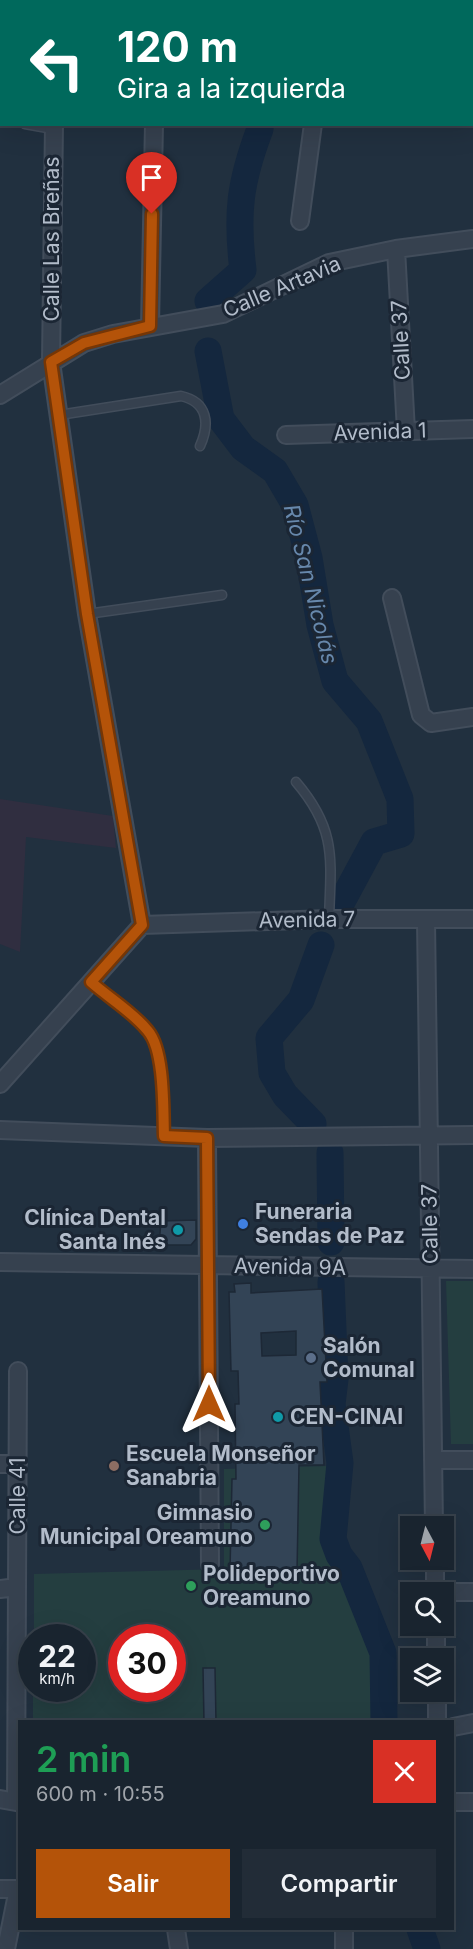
<!DOCTYPE html>
<html lang="es">
<meta charset="utf-8">
<style>
body{margin:0;font-family:Inter,sans-serif;background:#222c37;color:#f1f3f6;height:100vh;display:flex;flex-direction:column;font-size:22px;white-space:nowrap}
*{box-sizing:border-box;margin:0}
p{font-size:20px;color:#9fa4aa}
.icon{flex:none;width:33px;height:33px;fill:none;stroke:currentColor;stroke-width:2;stroke-linecap:round;stroke-linejoin:round}
.map{position:relative;flex:1;overflow:hidden}
.drawer{position:absolute;left:18px;top:1720px;width:436px;height:210px;display:flex;flex-direction:column;background:#19242f;border-radius:0px;box-shadow:0 6px 24px #0002,0 0 0 2px #37414b}
.drawer>*{flex:none}
.banner{position:absolute;left:0px;top:0px;width:474px;height:126px;box-shadow:0 6px 24px #0002,0 0 0 2px #37414b;background:#00695c;color:#fff;overflow:hidden}
.needle{width:39px;rotate:173deg}
.buttons{position:absolute;left:400px;top:1516px;display:grid;gap:12px}
.buttons a{display:grid;place-items:center;width:54px;height:54px;border-radius:0px;background:#19242f;box-shadow:0 6px 24px #0002,0 0 0 2px #37414b;font-size:30px}
.speed{position:absolute;left:18px;top:1624px;display:flex;gap:12px;font-size:30px;font-weight:700;text-align:center}
.speed>*{display:grid;place-content:center;width:78px;height:78px;border-radius:50%;background:#19242f;box-shadow:0 6px 24px #0002,0 0 0 2px #37414b;line-height:1}
.speed small{font-size:15px;font-weight:400}
.speed .limit{border:9px solid #d22;background:#fff;color:#111}
.pin{position:absolute;display:grid;place-items:center;width:51px;height:51px;color:#fff;margin:-62px -26px;border-radius:50% 50% 50% 0;rotate:-45deg;box-shadow:0 0 6px #0007}
.pin .icon{rotate:45deg}
.me{position:absolute;width:66px;margin:-33px;rotate:0deg;stroke-linejoin:round;filter:drop-shadow(0 0 4px #0008)}
.turn{display:flex;align-items:center;gap:21px;height:126px;padding:0 18px;font-size:27px}
.turn .icon{width:78px;height:78px;stroke-width:2.5}
.turn b{display:block;font-size:42px;line-height:51px}
.round{display:grid;place-items:center;flex:none;width:63px;height:63px;border-radius:0px;background:#222c37}
.head{display:flex;align-items:center;justify-content:space-between;height:102px;padding:0 18px}
h1{font-size:36px;font-weight:600;line-height:45px;color:#1e9e55}
.action{display:flex;gap:12px;margin-top:auto;padding:12px 18px}
.action a{flex:1;height:69px;border-radius:0px;background:#b45309;color:#fff;font-size:24px;font-weight:600;line-height:69px;text-align:center}
.action a+a{background:#222c37;color:#f1f3f6}
.map>svg:first-child{display:block}
</style>
<div class="map">
<svg width="473" height="1949" viewBox="0 0 473 1949">
<rect width="100%" height="100%" fill="#21303f"/>
<path fill="#302e40" d="M0,799L113,816L116,848L26,837L20,952L0,944Z"/>
<path fill="#243e40" fill-rule="evenodd" d="M446,1281H473V1444H451Z
M327,1466L325,1552L356,1598L373,1653V1722H33V1689H82V1638H34V1574L224,1569V1469ZM122,1638H172V1689H122Z"/>
<g fill="none" stroke-linecap="round" stroke-linejoin="round">
<path stroke="#14273e" stroke-width="27" d="M122,0L124,2
M208,301L243,270C236,213 240,182 260,129L259,124
M208,351L221,419L243,448L275,471L295,505L309,558L320,625L335,681L369,721L400,799L401,834L374,842L339,907
M313,1124L285,1095L272,1073L269,1038L301,1000L321,945
M330,1153L331,1242
M331,1282L335,1379L332,1404L340,1463L333,1539L339,1555L349,1568L383,1653L384,1722
M420,1929L427,1949"/>
</g>
<path fill="#334456" stroke="#1d2836" stroke-width="1.5" fill-rule="evenodd" d="M196,1220V1239L191,1245H159L161,1221Z
M251,1283V1293L322,1289L327,1382H320L324,1465H299L297,1572L230,1571L232,1479H236L235,1404H239L238,1371H231L229,1292H235L234,1284ZM296,1331V1355L262,1356L261,1333Z
M203,1668H215L216,1722H204Z"/>
<g fill="none" stroke-linecap="round" stroke-linejoin="round">
<defs>
<path id="service" d="M0,70H2
M0,96H2
M0,121H2
M25,124L53,129
M59,415L181,396C208,402 210,424 200,446
M87,614L222,595
M296,782C337,830 331,859 329,919
M91,982C109,998 133,1013 148,1031C165,1051 163,1110 164,1136"/>
<path id="minor" d="M32,0L35,2
M453,0V2
M213,2V0
M328,2V0
M472,84H473
M54,124L51,362L87,614L142,925
M300,221L313,124
M396,249L406,431
M150,326L154,124
M0,395L84,343L113,334L223,314L329,263L396,249L473,239
M286,435L473,429
M392,598L421,715L431,723L473,717
M426,920L434,1527
M142,925L329,919H473
M0,1084L142,925
M0,1130L207,1138L473,1135
M207,1138L210,1565
M0,1262L473,1269
M433,1460H473
M0,1464H18
M435,1560V1593
M0,1589L17,1587
M435,1592H473
M436,1626V1659
M437,1692V1722
M453,1727L473,1723
M0,1799L16,1802L18,1371
M453,1802H473
M0,1889H20
M176,1929L179,1949
M344,1929V1949
M6,1949L18,1889"/>
</defs>
<use href="#service" stroke="#424d5b" stroke-width="11"/>
<use href="#minor" stroke="#424d5b" stroke-width="20"/>
<use href="#service" stroke="#36414f" stroke-width="8"/>
<use href="#minor" stroke="#36414f" stroke-width="16"/>
</g>
<g fill="none" stroke-linecap="round" stroke-linejoin="round">
<defs>
<path id="route" d="M152,214L150,326L84,343L51,362L87,614L142,925L91,982C109,998 133,1012 148,1031C165,1051 163,1110 164,1136L207,1138L209,1404"/>
</defs>
<use href="#route" stroke="#753606" stroke-width="15"/>
<use href="#route" stroke="#b45309" stroke-width="10"/>
</g>
<circle fill="#3f7fe0" stroke="#1b2634" stroke-width="2" cx="243" cy="1224" r="6"/>
<g fill="#0f9aa8" stroke="#1b2634" stroke-width="2">
<circle cx="178" cy="1230" r="6"/>
<circle cx="278" cy="1417" r="6"/>
</g>
<circle fill="#5c6f8a" stroke="#1b2634" stroke-width="2" cx="311" cy="1358" r="6"/>
<circle fill="#8d6e63" stroke="#1b2634" stroke-width="2" cx="114" cy="1466" r="6"/>
<g fill="#2e9e5b" stroke="#1b2634" stroke-width="2">
<circle cx="265" cy="1525" r="6"/>
<circle cx="191" cy="1586" r="6"/>
</g>
<g text-anchor="middle" stroke-width="6" stroke-linejoin="round" paint-order="stroke">
<g font-size="21" fill="#b2bcca" stroke="#1b2634">
<text transform="translate(52 239) rotate(-90)" y="7">Calle Las Breñas</text>
<text transform="translate(282 287) rotate(-23)" y="7">Calle Artavia</text>
<text transform="translate(401 340) rotate(-93)" y="7">Calle 37</text>
<text transform="translate(380 432) rotate(-2)" y="7">Avenida 1</text>
<text transform="translate(307 920) rotate(-1)" y="7">Avenida 7</text>
<text transform="translate(430 1224) rotate(-91)" y="7">Calle 37</text>
<text transform="translate(290 1267) rotate(1)" y="7">Avenida 9A</text>
<text transform="translate(18 1496) rotate(-90)" y="7">Calle 41</text>
</g>
<g font-size="21" font-weight="bold" fill="#b2bcca" stroke="#1b2634" text-anchor="start">
<text x="255" y="1219">Funeraria<tspan x="255" dy="24">Sendas de Paz</tspan></text>
<text x="166" y="1225" text-anchor="end">Clínica Dental<tspan x="166" dy="24">Santa Inés</tspan></text>
<text x="323" y="1353">Salón<tspan x="323" dy="24">Comunal</tspan></text>
<text x="290" y="1424">CEN-CINAI</text>
<text x="126" y="1461">Escuela Monseñor<tspan x="126" dy="24">Sanabria</tspan></text>
<text x="253" y="1520" text-anchor="end">Gimnasio<tspan x="253" dy="24">Municipal Oreamuno</tspan></text>
<text x="203" y="1581">Polideportivo<tspan x="203" dy="24">Oreamuno</tspan></text>
</g>
<g font-size="22" font-style="italic" fill="#6788ac" stroke="#1b2634">
<text transform="translate(311 584) rotate(76)" y="8">Río San Nicolás</text>
</g>
</g>
</svg>
<div class="buttons">
<a><svg class="needle" viewBox="-14 -14 28 28"><path d="M0-13l5 13h-10z" fill="#e53935"/><path d="M0 13l5-13h-10z" fill="#9fa4aa"/></svg></a>
<a><svg class="icon" aria-label="search" viewBox="0 0 24 24"><circle cx="10" cy="10" r="6"/><path d="M15 15l6 6"/></svg></a>
<a><svg class="icon" aria-label="layers" viewBox="0 0 24 24"><path d="M12 4l9 5-9 5-9-5zM3 14l9 5 9-5"/></svg></a>
</div>
<div class="speed"><div>22<small>km/h</small></div><div class="limit">30</div></div>
<div class="pin" style="left:152px;top:214px;background:#d93025"><svg class="icon" aria-label="arrive" viewBox="0 0 24 24"><path d="M6 21V4h12l-3 4 3 4H6"/></svg></div>
<svg class="me" style="left:209px;top:1404px" viewBox="-20 -20 40 40"><path d="M0-17L14 15 0 8-14 15z" fill="#b45309" stroke="#fff" stroke-width="4"/></svg>
<div class="banner">
<div class="turn"><svg class="icon" aria-label="left" viewBox="0 0 24 24"><path d="M17 20v-9H6M10 6l-5 5 5 5"/></svg><div><b>120 m</b>Gira a la izquierda</div></div>
</div>
<section class="drawer">
<div class="head"><div><h1>2 min</h1><p>600 m · 10:55</p></div><a class="round" style="background:#d93025;color:#fff"><svg class="icon" aria-label="close" viewBox="0 0 24 24"><path d="M6 6l12 12M18 6L6 18"/></svg></a></div>
<div class="action"><a>Salir</a><a>Compartir</a></div>
</section>
</div>
